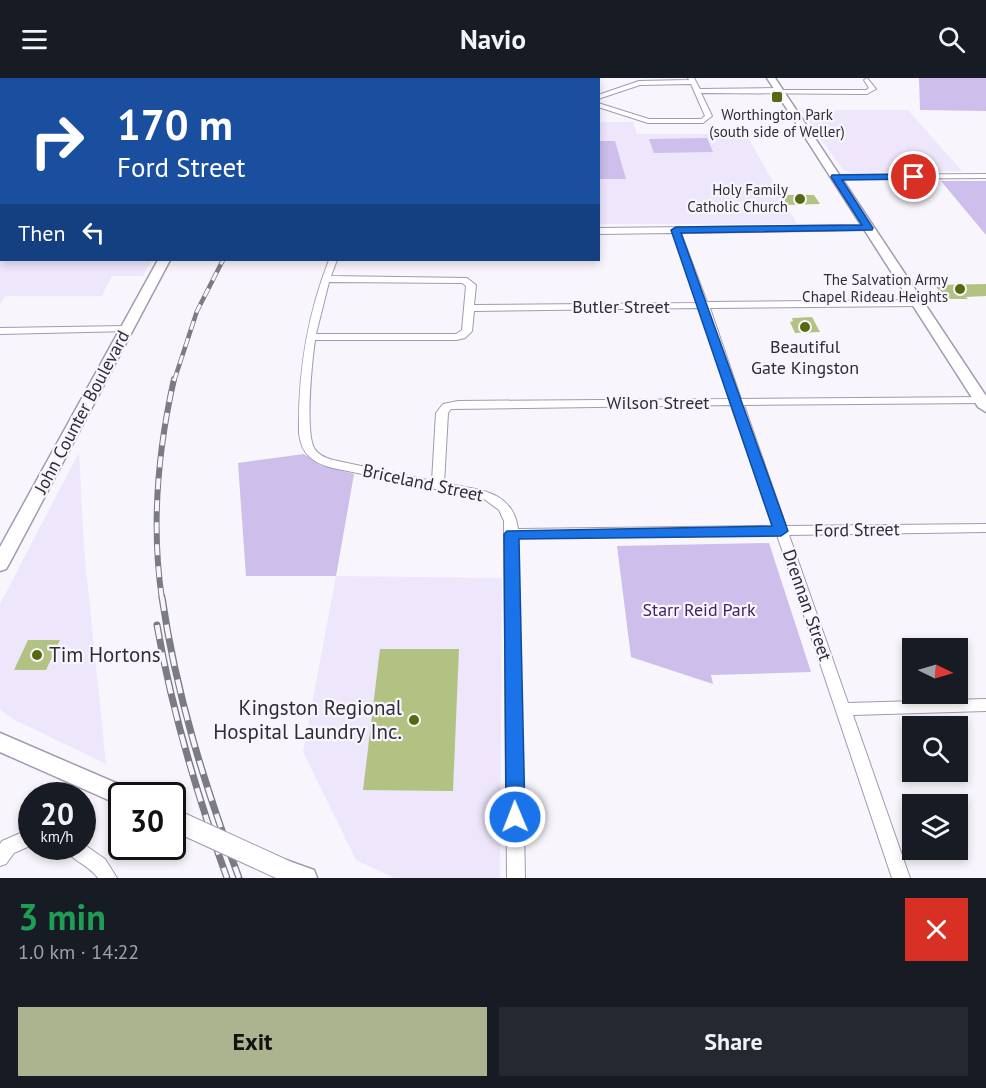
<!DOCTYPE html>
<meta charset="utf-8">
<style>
body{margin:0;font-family:"PT Sans",sans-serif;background:#242831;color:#f1f3f6;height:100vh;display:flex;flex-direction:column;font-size:22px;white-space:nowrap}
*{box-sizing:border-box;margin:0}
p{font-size:20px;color:#9ea1a6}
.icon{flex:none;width:33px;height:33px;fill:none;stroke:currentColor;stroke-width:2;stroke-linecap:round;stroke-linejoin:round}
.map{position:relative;height:800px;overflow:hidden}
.panel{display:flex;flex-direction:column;background:#171b24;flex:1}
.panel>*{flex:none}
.banner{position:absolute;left:0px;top:0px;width:600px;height:183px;box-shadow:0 3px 9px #0003;background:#1a4fa0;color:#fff;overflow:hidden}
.needle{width:39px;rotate:95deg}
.tools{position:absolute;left:902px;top:560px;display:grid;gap:12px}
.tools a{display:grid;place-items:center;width:66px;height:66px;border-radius:0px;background:#171b24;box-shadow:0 3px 9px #0003;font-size:30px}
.speed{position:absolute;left:18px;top:704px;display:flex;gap:12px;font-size:30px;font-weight:700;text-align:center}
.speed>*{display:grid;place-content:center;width:78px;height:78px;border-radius:50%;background:#171b24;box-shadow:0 3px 9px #0003;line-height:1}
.speed small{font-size:15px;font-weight:400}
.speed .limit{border:3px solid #111;border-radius:9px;background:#fff;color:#111}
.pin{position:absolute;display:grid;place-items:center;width:51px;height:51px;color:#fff;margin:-26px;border:3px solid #fff;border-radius:50%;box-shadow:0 2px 6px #0007}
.me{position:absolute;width:66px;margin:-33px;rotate:359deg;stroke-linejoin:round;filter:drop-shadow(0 0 4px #0008)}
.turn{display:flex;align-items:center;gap:21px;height:126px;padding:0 18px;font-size:27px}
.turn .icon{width:78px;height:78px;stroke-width:2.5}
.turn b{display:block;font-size:42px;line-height:51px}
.then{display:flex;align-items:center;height:57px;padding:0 18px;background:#0003;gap:12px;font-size:22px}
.round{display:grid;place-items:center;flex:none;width:63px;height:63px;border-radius:0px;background:#242831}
.overview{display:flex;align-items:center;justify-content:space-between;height:102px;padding:0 18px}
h1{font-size:36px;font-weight:600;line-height:45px;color:#1e9e55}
.cta{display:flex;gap:12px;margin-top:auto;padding:12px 18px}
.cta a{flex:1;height:69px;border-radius:0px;background:#acb48f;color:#111;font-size:24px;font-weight:600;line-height:69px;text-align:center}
.cta a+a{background:#242831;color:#f1f3f6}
header{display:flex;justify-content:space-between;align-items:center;height:78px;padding:0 18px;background:#171b24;font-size:27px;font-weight:600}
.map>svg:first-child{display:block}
</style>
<header><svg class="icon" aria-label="menu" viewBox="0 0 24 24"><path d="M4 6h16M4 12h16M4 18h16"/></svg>Navio<svg class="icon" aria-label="search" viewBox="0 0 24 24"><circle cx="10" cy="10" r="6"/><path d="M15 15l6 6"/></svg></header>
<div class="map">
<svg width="986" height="800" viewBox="0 0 986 800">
<rect width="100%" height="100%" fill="#f8f6fc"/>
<path fill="#eee7fc" d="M0,0H360L2,2L0,55Z
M800,32H908L962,93L852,95L843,92Z
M598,44H633L637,56H746L797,146H599Z
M0,139L2,182H152L143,198H112L102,218H6L0,226Z
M79,374L84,470L106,686L15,642L0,632V526Z
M336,498L502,500L500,800H394L356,782L303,674Z"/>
<path fill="#cdbeeb" d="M919,0H986V33L920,32Z
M707,60L713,74L654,75L649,61Z
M598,63H615L626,101H599Z
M941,103H986V157Z
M304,376L320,387L354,396L336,498H246L238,385Z
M769,465L811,594L711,597L713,606L631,579L617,468Z"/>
<path fill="#b2c282" d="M782,117H814L820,126L787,127Z
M986,206V218L966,219L968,221H950L943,219L935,207Z
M812,239L820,254L795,255L790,244L793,243L792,240Z
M28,562H60L46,592H14Z
M380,571H459L453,713L363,712Z"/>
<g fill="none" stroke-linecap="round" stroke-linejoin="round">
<defs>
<path id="street" d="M253,0H259L252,2Z
M542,0H548V2H542Z
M688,0H694L700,11L779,10L782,12H866L869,10L864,2L867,0L876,11L867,16L701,15L712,38L703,45H648L598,29V25L649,41H701L705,38L691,6L640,7L598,21V17L639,3L689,2Z
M986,96V100L835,101L831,99L835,97Z
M869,147L872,148V152L681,155L707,224L918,222L923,225L918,228L710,230L741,321L986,319V325L744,327L786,448L986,446V454L789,457L848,625L986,621V633L853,637L910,800H892L777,457L518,460L525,800H507L504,443L499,432L484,421L333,390C313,385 301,376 299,355C298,294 307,238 329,182H337L331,198L467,200L476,207L474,227L698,225L673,155L598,156V150ZM329,204L462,205L466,208L462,252L456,256H316ZM700,230L730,321L458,323L443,326L436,335L432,403L333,382C326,380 318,377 314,370C305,352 312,283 315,262H456L465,260L472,253L474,233ZM733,327L774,448L518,451C513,411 476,412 444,405L448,335L451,331Z
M127,248L132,251L131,253L0,256V250Z
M32,750V767L14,775L6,786L0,788V766L2,763Z
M82,765L105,781L117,800H98C89,787 70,782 63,768H82Z"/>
<path id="secondary" d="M365,0H375L364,2Z
M767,0H775L986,318V334L978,329Z
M158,182H170L9,486L6,491L0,493V469Z
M0,655L130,711L133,717H122V728L0,674Z
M286,782L314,792L317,800H277L274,793L278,785Z"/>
</defs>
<use href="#street" stroke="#a299b3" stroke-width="2"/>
<use href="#secondary" stroke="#a299b3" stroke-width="3"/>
<use href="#street" fill="#fff" fill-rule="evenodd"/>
<use href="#secondary" fill="#fff" fill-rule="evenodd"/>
<defs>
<path id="rail-far3" d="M426,2L429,0"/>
<path id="rail-far2" d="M174,303L197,233L223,182"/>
<path id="rail-far1" d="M162,521C151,448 158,372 174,301"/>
<path id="rail" d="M162,519C176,617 205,708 239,800
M157,547C172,634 197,717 227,800"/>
</defs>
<use href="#rail-far3" stroke="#7c7a82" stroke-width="4"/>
<use href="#rail-far2" stroke="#7c7a82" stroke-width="4.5"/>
<use href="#rail-far1" stroke="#7c7a82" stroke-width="6"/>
<use href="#rail" stroke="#7c7a82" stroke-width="7"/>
<use href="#rail-far3" stroke="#f8f6fc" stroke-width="2" stroke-dasharray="7" stroke-linecap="butt"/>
<use href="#rail-far2" stroke="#f8f6fc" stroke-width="3" stroke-dasharray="9" stroke-linecap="butt"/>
<use href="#rail-far1" stroke="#f8f6fc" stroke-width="4" stroke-dasharray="11" stroke-linecap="butt"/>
<use href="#rail" stroke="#f8f6fc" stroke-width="4.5" stroke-dasharray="14" stroke-linecap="butt"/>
<defs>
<path id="secondary-bridge" d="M172,741L286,793"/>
</defs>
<use href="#secondary-bridge" stroke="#a299b3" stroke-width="23" stroke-linecap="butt"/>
<use href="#secondary-bridge" stroke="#fff" stroke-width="21"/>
</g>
<path fill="#1a73e8" stroke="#114b97" stroke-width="1.5" d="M914,96L918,97V101L842,102L873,150L872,152L681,155L788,453L781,458L519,461L525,739L522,745L515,747L509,745L506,739L504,456L507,453L772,448L671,152L676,149L862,147L831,99L832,97Z"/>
<g fill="#586811" stroke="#f8f6fc" stroke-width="2">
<rect x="771" y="13" width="12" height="12" rx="3"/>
<circle cx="800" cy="121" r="6"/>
<circle cx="960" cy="211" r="6"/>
<circle cx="805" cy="249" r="6"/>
<circle cx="37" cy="577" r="6"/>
<circle cx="414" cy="642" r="6"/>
</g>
<g text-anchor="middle" stroke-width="4.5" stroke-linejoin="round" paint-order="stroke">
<g font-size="15" fill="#2f2c36" stroke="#f8f6fc" text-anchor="end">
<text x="777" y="42" text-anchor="middle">Worthington Park<tspan x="777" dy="17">(south side of Weller)</tspan></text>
<text x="788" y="117">Holy Family<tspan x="788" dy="17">Catholic Church</tspan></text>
<text x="948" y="207">The Salvation Army<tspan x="948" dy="17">Chapel Rideau Heights</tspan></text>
</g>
<g font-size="18" fill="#2f2c36" stroke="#f8f6fc">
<text x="621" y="235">Butler Street</text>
<text x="658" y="331">Wilson Street</text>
<text transform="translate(82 334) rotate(-62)" y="6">John Counter Boulevard</text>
<text transform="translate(423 405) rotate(12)" y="6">Briceland Street</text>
<text transform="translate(857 452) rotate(-1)" y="6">Ford Street</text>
<text transform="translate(807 527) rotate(71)" y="6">Drennan Street</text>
</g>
<g font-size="18" fill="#2f2c36" stroke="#f8f6fc">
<text x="805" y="275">Beautiful<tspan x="805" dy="21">Gate Kingston</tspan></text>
</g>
<g font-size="18" fill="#412268" stroke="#f8f6fc">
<text x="699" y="538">Starr Reid Park</text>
</g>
<g font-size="21" fill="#2f2c36" stroke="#f8f6fc" text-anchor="start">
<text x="49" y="584">Tim Hortons</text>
<text x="402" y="637" text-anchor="end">Kingston Regional<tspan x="402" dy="24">Hospital Laundry Inc.</tspan></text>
</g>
</g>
</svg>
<div class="tools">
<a><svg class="needle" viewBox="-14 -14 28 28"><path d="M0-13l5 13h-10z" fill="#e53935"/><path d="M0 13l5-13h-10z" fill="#9ea1a6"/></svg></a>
<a><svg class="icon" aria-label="search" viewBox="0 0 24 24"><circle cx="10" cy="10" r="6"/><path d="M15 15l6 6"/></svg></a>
<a><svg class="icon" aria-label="layers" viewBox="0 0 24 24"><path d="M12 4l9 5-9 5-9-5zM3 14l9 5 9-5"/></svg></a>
</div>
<div class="speed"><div>20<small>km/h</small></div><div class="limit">30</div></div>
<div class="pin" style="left:914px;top:99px;background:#d93025"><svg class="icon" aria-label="arrive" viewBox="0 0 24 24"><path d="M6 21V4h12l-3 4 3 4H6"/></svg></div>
<svg class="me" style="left:515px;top:739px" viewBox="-20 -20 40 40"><circle r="17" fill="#1a73e8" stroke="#fff" stroke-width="3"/><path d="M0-11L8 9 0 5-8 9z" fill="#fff"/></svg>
<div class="banner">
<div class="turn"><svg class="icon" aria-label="right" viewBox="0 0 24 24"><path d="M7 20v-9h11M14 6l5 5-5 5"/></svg><div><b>170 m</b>Ford Street</div></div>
<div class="then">Then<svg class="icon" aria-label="left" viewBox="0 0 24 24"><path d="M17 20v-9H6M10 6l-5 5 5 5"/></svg></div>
</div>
</div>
<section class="panel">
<div class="overview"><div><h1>3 min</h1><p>1.0 km · 14:22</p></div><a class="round" style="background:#d93025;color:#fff"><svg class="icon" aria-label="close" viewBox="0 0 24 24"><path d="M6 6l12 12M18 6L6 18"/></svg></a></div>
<div class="cta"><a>Exit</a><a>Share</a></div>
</section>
